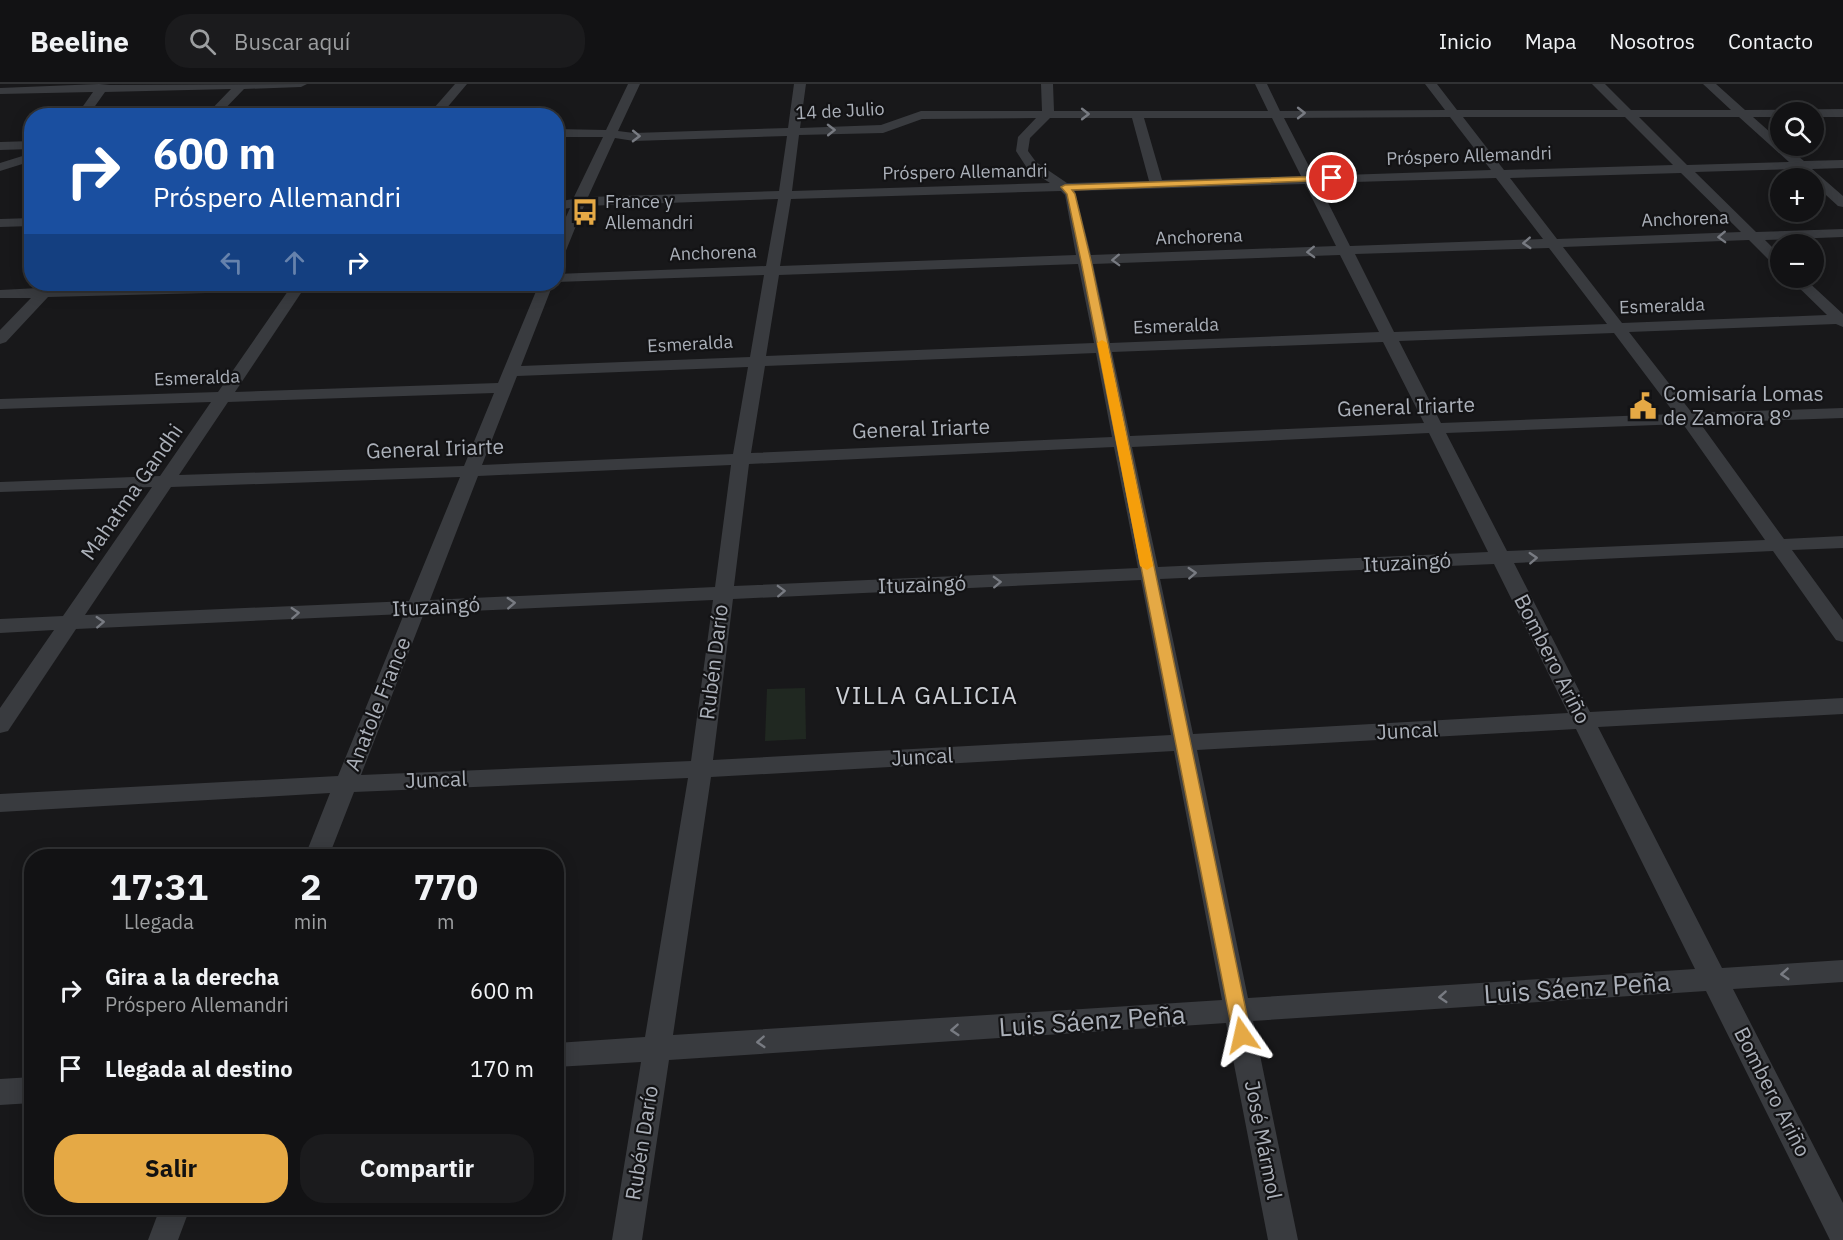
<!DOCTYPE html>
<html lang="es">
<meta charset="utf-8">
<style>
body{margin:0;font-family:"IBM Plex Sans",sans-serif;background:#1b1b1d;color:#f1f3f6;height:100vh;display:flex;flex-direction:column;font-size:22px;white-space:nowrap}
*{box-sizing:border-box;margin:0}
p{font-size:20px;color:#9c9ea0}
.icon{flex:none;width:33px;height:33px;fill:none;stroke:currentColor;stroke-width:2;stroke-linecap:round;stroke-linejoin:round}
.map{position:relative;flex:1;overflow:hidden}
.sheet{position:absolute;left:24px;top:765px;width:540px;height:366px;display:flex;flex-direction:column;background:#121214;border-radius:24px;box-shadow:0 3px 15px #0003,0 0 0 2px #313234}
.sheet>*{flex:none}
.banner{position:absolute;left:24px;top:24px;width:540px;height:183px;border-radius:24px;box-shadow:0 3px 15px #0003,0 0 0 2px #313234;background:#1a4fa0;color:#fff;overflow:hidden}
.tools{position:absolute;left:1770px;top:18px;display:grid;gap:12px}
.tools a{display:grid;place-items:center;width:54px;height:54px;border-radius:50%;background:#121214;box-shadow:0 3px 15px #0003,0 0 0 2px #313234;font-size:30px}
.pin{position:absolute;display:grid;place-items:center;width:51px;height:51px;color:#fff;margin:-26px;border:3px solid #fff;border-radius:50%;box-shadow:0 2px 6px #0007}
.me{position:absolute;width:66px;margin:-33px;rotate:349deg;stroke-linejoin:round;filter:drop-shadow(0 0 4px #0008)}
.turn{display:flex;align-items:center;gap:21px;height:126px;padding:0 30px;font-size:27px}
.turn .icon{width:78px;height:78px;stroke-width:2.5}
.turn b{display:block;font-size:42px;line-height:51px}
.lanes{display:flex;align-items:center;height:57px;padding:0 30px;background:#0003;justify-content:center;gap:30px;direction:ltr}
.lanes .off{opacity:.35}
.eta{display:flex;justify-content:space-evenly;align-items:center;height:102px;text-align:center}
.eta b{font-size:36px;font-weight:700;line-height:42px}
.cta{display:flex;gap:12px;margin-top:auto;padding:12px 30px}
.cta a{flex:1;height:69px;border-radius:24px;background:#e5a945;color:#111;font-size:24px;font-weight:700;line-height:69px;text-align:center}
.cta a+a{background:#1b1b1d;color:#f1f3f6}
ul{padding:0;list-style:none}
li{display:flex;align-items:center;gap:18px;height:78px;padding:0 30px}
li div{flex:1}
li b{display:block;font-size:22px}
li em{font-style:normal}
header{display:flex;align-items:center;gap:36px;box-sizing:border-box;height:84px;padding:0 30px;background:#121214;border-bottom:2px solid #313234}
header strong{font-size:28px}
nav{display:flex;gap:33px;margin-inline-start:auto;font-size:21px}
.search{width:420px;height:54px;background:#1b1b1d;display:flex;align-items:center;gap:15px;box-sizing:border-box;padding:0 21px;border-radius:24px;color:#9c9ea0;font-size:22px}
.map>svg:first-child{display:block}
</style>
<header>
<strong>Beeline</strong>
<div class="search"><svg class="icon" aria-label="search" viewBox="0 0 24 24"><circle cx="10" cy="10" r="6"/><path d="M15 15l6 6"/></svg>Buscar aquí</div>
<nav><a>Inicio</a><a>Mapa</a><a>Nosotros</a><a>Contacto</a></nav>
</header>
<div class="map">
<svg width="1843" height="1156" viewBox="0 0 1843 1156">
<rect width="100%" height="100%" fill="#18181a"/>
<path fill="#202821" d="M805,604L806,655L765,657L767,605Z"/>
<g fill="none" stroke-linecap="round" stroke-linejoin="round">
<path fill="#393b3f" fill-rule="evenodd" d="M99,0L110,1L307,0L301,3L244,5L218,32H205L231,5L105,8L88,32H76L93,8L0,10V4Z
M455,0H467L440,32H427Z
M628,0H640L618,47L634,49L788,44L794,0H806L800,44L881,41L921,27H1042L1041,0H1053L1054,27H1268L1255,0H1267L1280,27L1445,26L1425,0H1437L1457,26H1618L1592,0H1605L1631,26H1731L1703,0H1716L1745,26L1843,25V33H1814V28H1780V33H1753L1780,57V62H1786L1804,77L1843,76V84L1812,85L1843,112V123L1838,122L1814,100V94H1808L1797,85L1695,88L1756,148L1843,145V153L1765,156L1780,171V183L1775,182L1749,156L1563,163L1622,239L1827,231L1789,194H1804L1843,230V243L1836,240L1629,248L1692,329L1843,324V334L1700,339L1784,455L1843,452V464L1792,466L1843,536V558L1836,556L1773,467L1514,479L1590,628L1843,614V630L1598,643L1722,884L1843,876V898L1733,905L1843,1119V1156H1830L1706,907L1253,937L1298,1156H1268L1226,939L669,976L642,1156H612L641,978L556,983V959L645,953L688,694L354,708L329,772H305L330,709L0,728V710L338,692L404,530L76,545L8,647L0,649V624L54,546L0,549V535L63,532L152,403L0,408V398L160,392L211,318L0,325V315L218,308L288,207L48,213L6,258L0,260V246L31,214H0V206L39,204L47,201L54,204L223,200H377L375,203L370,204L303,206L235,308L498,299L539,200H553L521,282L750,273L764,191L556,198V190L766,182L778,115L584,122L563,174L556,178V155L570,124L556,126V118L573,115L603,53H556V45L606,46ZM1450,33L1491,86L1314,92L1284,34ZM1463,33H1625L1673,81L1504,86ZM1639,33H1739L1789,78L1687,81ZM1036,34L1018,53L1016,67L1027,84L1050,99L792,107L799,51L883,49L922,35ZM1050,34H1132L1149,97L1067,99L1036,78L1028,67L1030,54ZM1144,34H1272L1301,92L1162,96ZM787,52L779,107L588,113L615,54L634,57ZM1681,89L1741,148L1557,155L1510,94ZM1496,94L1543,155L1350,162L1318,99ZM1305,100L1336,162L1091,171L1075,107ZM1061,107L1065,111L1076,171L780,182L791,115ZM1549,164L1607,240L1394,248L1355,170ZM1340,171L1379,248L1110,259L1093,180ZM1078,180L1094,259L766,272L779,191ZM1614,249L1675,330L1441,339L1399,257ZM1383,258L1424,339L1130,352L1112,268ZM1096,269L1112,353L751,369L765,282ZM748,283L733,370L482,381L517,292ZM494,309L464,382L179,391L228,318ZM1683,340L1765,456L1507,467L1446,349ZM1429,349L1488,468L1158,483L1132,363ZM1114,363L1138,484L734,502L749,380ZM731,381L715,503L430,516L478,392ZM460,393L409,517L85,531L171,403ZM1494,480L1568,629L1193,650L1160,495ZM1141,496L1171,651L713,676L733,515ZM713,516L691,677L361,691L424,529ZM1576,645L1695,885L1248,914L1197,666ZM1174,667L1222,916L673,951L711,693Z
M32,57V65L0,66V58Z
M32,69V77L0,87V79Z
M32,134V142L0,143V135Z
M32,993V1019L0,1021V995Z
M160,1124H190L178,1156H148Z"/>
</g>
<defs><path id="oneway-chevron" d="M-2-3.5L2.5 0L-2 3.5" fill="none" stroke-width="1.6" stroke-linecap="round" stroke-linejoin="round" transform="scale(1.5)"/></defs>
<g stroke="#787b82">
<use href="#oneway-chevron" transform="translate(1301 29)"/>
<use href="#oneway-chevron" transform="translate(1085 30)"/>
<use href="#oneway-chevron" transform="translate(831 46) rotate(-1)"/>
<use href="#oneway-chevron" transform="translate(636 52) rotate(1)"/>
<use href="#oneway-chevron" transform="translate(1722 153) rotate(178)"/>
<use href="#oneway-chevron" transform="translate(1527 159) rotate(177)"/>
<use href="#oneway-chevron" transform="translate(1311 168) rotate(178)"/>
<use href="#oneway-chevron" transform="translate(1116 176) rotate(178)"/>
<use href="#oneway-chevron" transform="translate(1533 474) rotate(-3)"/>
<use href="#oneway-chevron" transform="translate(1192 489) rotate(-3)"/>
<use href="#oneway-chevron" transform="translate(997 498) rotate(-2)"/>
<use href="#oneway-chevron" transform="translate(781 507) rotate(-2)"/>
<use href="#oneway-chevron" transform="translate(511 519) rotate(-3)"/>
<use href="#oneway-chevron" transform="translate(295 529) rotate(-3)"/>
<use href="#oneway-chevron" transform="translate(100 538) rotate(-3)"/>
<use href="#oneway-chevron" transform="translate(1785 890) rotate(176)"/>
<use href="#oneway-chevron" transform="translate(1443 913) rotate(176)"/>
<use href="#oneway-chevron" transform="translate(955 946) rotate(176)"/>
<use href="#oneway-chevron" transform="translate(761 958) rotate(176)"/>
</g>
<path fill="#e5a945" stroke="#956e2d" stroke-width="1.5" d="M1332,92L1336,94L1335,96L1072,106L1075,110L1091,177L1251,951L1248,956L1242,958L1236,956L1233,951L1081,177L1067,110L1061,103L1065,101Z"/>
<path fill="#f59e0b" d="M1102,256L1107,259L1153,482L1147,486L1140,482L1097,259Z"/>
<defs>
<symbol id="bus-bare" viewBox="-9 -9 18 18"><path d="M-5-6H5V4H4V6H2V4H-2V6H-4V4H-5ZM-3.5-4V0h7V-4ZM-3.5 1.2v1.5H-2V1.2ZM2 1.2v1.5H3.5V1.2Z" fill="#e5a945" stroke="#131315" stroke-width="2.5" paint-order="stroke"/></symbol>
<symbol id="civic-bare" viewBox="-9 -9 18 18"><path d="M-.6-6.5H3V-4.5H.6V-3L4-1V1h2V6H-6V1h2V-1L-.6-3ZM-1.2 2.5V6h2.4V2.5Z" fill="#e5a945" stroke="#131315" stroke-width="2.5" paint-order="stroke"/></symbol>
</defs>
<g fill-rule="evenodd">
<use href="#bus-bare" x="566" y="109" width="38" height="38"/>
<use href="#civic-bare" x="1624" y="303" width="38" height="38"/>
</g>
<g text-anchor="middle" stroke-width="4.5" stroke-linejoin="round" paint-order="stroke">
<g font-size="18" fill="#abb0b9" stroke="#131315">
<text transform="translate(840 27) rotate(-3)" y="6">14 de Julio</text>
<text transform="translate(1469 72) rotate(-2)" y="6">Próspero Allemandri</text>
<text transform="translate(965 88) rotate(-1)" y="6">Próspero Allemandri</text>
<text transform="translate(1685 135) rotate(-2)" y="6">Anchorena</text>
<text transform="translate(1199 153) rotate(-2)" y="6">Anchorena</text>
<text transform="translate(713 169) rotate(-2)" y="6">Anchorena</text>
<text transform="translate(1662 222) rotate(-2)" y="6">Esmeralda</text>
<text transform="translate(1176 242) rotate(-2)" y="6">Esmeralda</text>
<text transform="translate(690 260) rotate(-3)" y="6">Esmeralda</text>
<text transform="translate(197 294) rotate(-2)" y="6">Esmeralda</text>
</g>
<g font-size="18" fill="#abb0b9" stroke="#131315" text-anchor="start">
<text x="605" y="124">France y<tspan x="605" dy="21">Allemandri</tspan></text>
</g>
<g font-size="21" fill="#abb0b9" stroke="#131315" text-anchor="start">
<text x="1663" y="317">Comisaría Lomas<tspan x="1663" dy="24">de Zamora 8°</tspan></text>
</g>
<g font-size="21" fill="#abb0b9" stroke="#131315">
<text transform="translate(1406 323) rotate(-2)" y="7">General Iriarte</text>
<text transform="translate(921 345) rotate(-2)" y="7">General Iriarte</text>
<text transform="translate(435 365) rotate(-2)" y="7">General Iriarte</text>
<text transform="translate(132 408) rotate(-55)" y="7">Mahatma Gandhi</text>
<text transform="translate(1407 479) rotate(-3)" y="7">Ituzaingó</text>
<text transform="translate(922 501) rotate(-2)" y="7">Ituzaingó</text>
<text transform="translate(436 523) rotate(-3)" y="7">Ituzaingó</text>
<text transform="translate(1552 575) rotate(63)" y="7">Bombero Ariño</text>
<text transform="translate(714 578) rotate(-83)" y="7">Rubén Darío</text>
<text transform="translate(378 620) rotate(-68)" y="7">Anatole France</text>
<text transform="translate(1407 647) rotate(-3)" y="7">Juncal</text>
<text transform="translate(922 673) rotate(-3)" y="7">Juncal</text>
<text transform="translate(436 696) rotate(-2)" y="7">Juncal</text>
<text transform="translate(1772 1008) rotate(63)" y="7">Bombero Ariño</text>
<text transform="translate(1263 1056) rotate(79)" y="7">José Mármol</text>
<text transform="translate(642 1059) rotate(-81)" y="7">Rubén Darío</text>
</g>
<g font-size="24" letter-spacing="1.5" fill="#cccfd5" stroke="#131315">
<text x="927" y="620">VILLA GALICIA</text>
</g>
<g font-size="26" fill="#abb0b9" stroke="#131315">
<text transform="translate(1577 904) rotate(-4)" y="9">Luis Sáenz Peña</text>
<text transform="translate(1092 937) rotate(-4)" y="9">Luis Sáenz Peña</text>
</g>
</g>
</svg>
<div class="tools">
<a><svg class="icon" aria-label="search" viewBox="0 0 24 24"><circle cx="10" cy="10" r="6"/><path d="M15 15l6 6"/></svg></a>
<a>+</a>
<a>−</a>
</div>
<div class="pin" style="left:1332px;top:94px;background:#d93025"><svg class="icon" aria-label="arrive" viewBox="0 0 24 24"><path d="M6 21V4h12l-3 4 3 4H6"/></svg></div>
<svg class="me" style="left:1242px;top:951px" viewBox="-20 -20 40 40"><path d="M0-17L14 15 0 8-14 15z" fill="#e5a945" stroke="#fff" stroke-width="4"/></svg>
<div class="banner">
<div class="turn"><svg class="icon" aria-label="right" viewBox="0 0 24 24"><path d="M7 20v-9h11M14 6l5 5-5 5"/></svg><div><b>600 m</b>Próspero Allemandri</div></div>
<div class="lanes"><svg class="icon off" aria-label="left" viewBox="0 0 24 24"><path d="M17 20v-9H6M10 6l-5 5 5 5"/></svg><svg class="icon off" aria-label="ahead" viewBox="0 0 24 24"><path d="M12 20V5M6 11l6-6 6 6"/></svg><svg class="icon" aria-label="right" viewBox="0 0 24 24"><path d="M7 20v-9h11M14 6l5 5-5 5"/></svg></div>
</div>
<section class="sheet">
<div class="eta">
<div><b>17:31</b><p>Llegada</p></div>
<div><b>2</b><p>min</p></div>
<div><b>770</b><p>m</p></div>
</div>
<ul>
<li><svg class="icon" aria-label="right" viewBox="0 0 24 24"><path d="M7 20v-9h11M14 6l5 5-5 5"/></svg><div><b>Gira a la derecha</b><p>Próspero Allemandri</p></div><em>600 m</em></li>
<li><svg class="icon" aria-label="arrive" viewBox="0 0 24 24"><path d="M6 21V4h12l-3 4 3 4H6"/></svg><div><b>Llegada al destino</b></div><em>170 m</em></li>
</ul>
<div class="cta"><a>Salir</a><a>Compartir</a></div>
</section>
</div>
